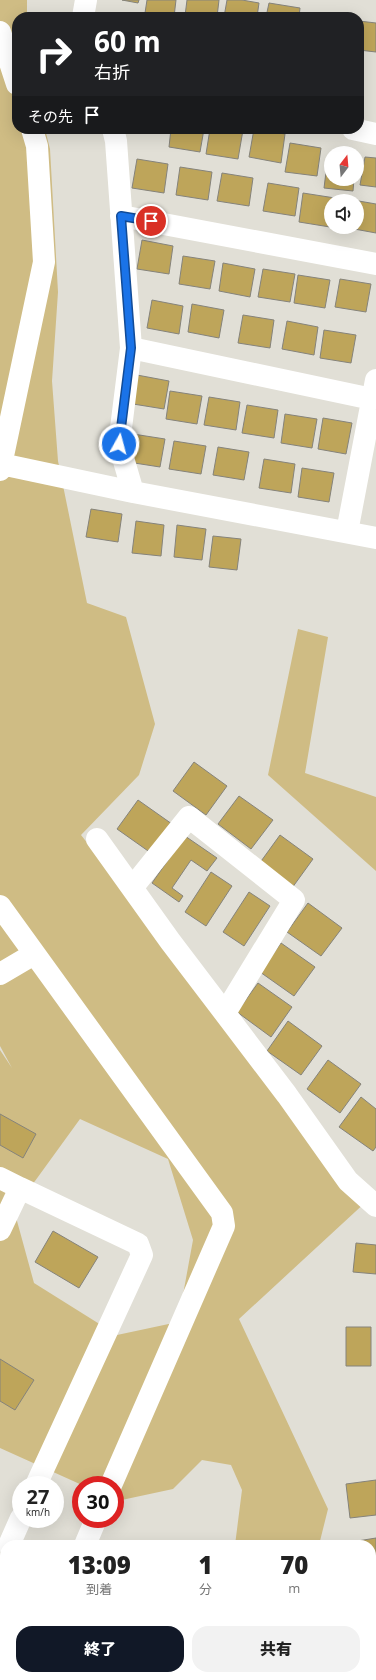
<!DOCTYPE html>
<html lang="ja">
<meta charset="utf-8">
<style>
body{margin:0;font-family:"Open Sans","Noto Sans JP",sans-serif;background:#f2f2f2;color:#222;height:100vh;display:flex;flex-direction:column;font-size:15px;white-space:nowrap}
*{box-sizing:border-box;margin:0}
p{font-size:13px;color:#767676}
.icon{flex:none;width:22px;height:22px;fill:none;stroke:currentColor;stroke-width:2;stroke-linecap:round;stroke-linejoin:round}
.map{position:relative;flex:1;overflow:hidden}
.sheet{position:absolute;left:0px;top:1540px;width:376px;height:140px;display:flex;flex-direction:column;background:#fff;border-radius:16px 16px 0 0;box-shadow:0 4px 16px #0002}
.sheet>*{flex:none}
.hud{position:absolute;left:12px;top:12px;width:352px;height:122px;border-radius:16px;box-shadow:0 4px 16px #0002;background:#202124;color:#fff;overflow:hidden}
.needle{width:26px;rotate:16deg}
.controls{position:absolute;left:324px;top:146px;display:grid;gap:8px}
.controls a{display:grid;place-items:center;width:40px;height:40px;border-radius:50%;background:#fff;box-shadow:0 4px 16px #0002;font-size:20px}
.speed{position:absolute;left:12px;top:1476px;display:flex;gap:8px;font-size:20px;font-weight:700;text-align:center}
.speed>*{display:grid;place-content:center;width:52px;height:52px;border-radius:50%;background:#fff;box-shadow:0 4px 16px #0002;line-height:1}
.speed small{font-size:10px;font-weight:400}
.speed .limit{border:6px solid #d22;background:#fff;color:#111}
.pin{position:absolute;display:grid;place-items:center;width:34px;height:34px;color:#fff;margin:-17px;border:2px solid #fff;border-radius:50%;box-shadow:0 1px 4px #0007}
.me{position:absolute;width:44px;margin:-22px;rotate:7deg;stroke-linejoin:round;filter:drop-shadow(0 0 3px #0008)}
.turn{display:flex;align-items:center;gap:14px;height:84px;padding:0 16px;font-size:18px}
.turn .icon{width:52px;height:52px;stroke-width:2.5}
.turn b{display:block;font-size:28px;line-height:34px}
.then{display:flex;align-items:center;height:38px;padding:0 16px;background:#0003;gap:8px;font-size:15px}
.eta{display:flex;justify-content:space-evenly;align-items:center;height:68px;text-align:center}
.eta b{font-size:24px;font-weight:800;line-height:28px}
.action{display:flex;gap:8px;margin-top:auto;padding:8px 16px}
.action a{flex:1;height:46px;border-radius:16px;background:#111827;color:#fff;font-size:16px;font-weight:800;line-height:46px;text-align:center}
.action a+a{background:#f2f2f2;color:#222}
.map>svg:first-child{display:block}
</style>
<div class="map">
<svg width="376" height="1680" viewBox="0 0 376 1680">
<rect width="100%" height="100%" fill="#e1dfd6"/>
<path fill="#cfbc84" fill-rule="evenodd" d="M0,0H27V17H17V129H45L50,149L58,292L52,381L58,461L87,603L126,617L155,724L139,775L81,835L368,1200L239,1319L328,1509L319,1545H235L242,1490L231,1465L202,1460L173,1489L117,1501L115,1500V1485H82L0,1448V1050L12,1068L0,1046ZM80,1119L168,1159L193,1240L178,1322L117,1335L34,1283L14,1210Z
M298,629L328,637L305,773L376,797V871L268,775Z
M0,1663H5V1675H127L172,1680H0Z
M220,1675H288L287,1680H219Z"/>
<path fill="#bea55a" stroke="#85837b" d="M122,0H139L138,3Z
M147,0H176L174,17L145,13Z
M187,0H219L217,17L185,16Z
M227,0H242L259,3L257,17H224Z
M269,3L300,8L299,17H266Z
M312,13L340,17H312Z
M359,21L376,23V52L359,50Z
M136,129H163V133Z
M171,129H204L200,152L169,147Z
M210,129L243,130L238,159L206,154Z
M254,129L285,134L281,163L249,157Z
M290,143L321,148L317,176L285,172Z
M328,156L331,157V179H354L353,191L324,188Z
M365,157L376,158V187L360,185Z
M137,159L168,164L164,193L132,188Z
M180,167L212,172L208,200L176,195Z
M222,173L253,178L249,206L217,201Z
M268,183L299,188L295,216L263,211Z
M303,193L335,198V201H331L330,227L299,222Z
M353,200L376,204V233L349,228V227H357V201Z
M142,240L173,246L169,274L137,269Z
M183,256L215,261L210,289L179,284Z
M223,263L255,269L250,297L219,291Z
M263,269L295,274L290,302L258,297Z
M298,275L330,280L325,308L294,303Z
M340,279L371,284L366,312L335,307Z
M152,300L183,306L179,334L147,328Z
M192,304L224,310L219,338L188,332Z
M243,315L274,320L270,348L238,343Z
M287,321L318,327L314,355L282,349Z
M324,330L356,335L351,363L320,358Z
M137,375L169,381L164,409L133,404Z
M170,391L202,396L197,424L166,419Z
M209,397L240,402L236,430L204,425Z
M247,405L278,410L274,438L242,433Z
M285,414L317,419L312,448L281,443Z
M323,418L352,423L346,454L318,449Z
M133,434L165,439L160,467L128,462Z
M174,441L206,446L201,474L169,469Z
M218,447L249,452L244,480L213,475Z
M264,459L295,464L291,493L259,488Z
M302,468L334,473L329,502L298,497Z
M91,509L122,514L118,542L86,537Z
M136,521L164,525L161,556L132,553Z
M177,525L206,529L202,560L174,557Z
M213,536L241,539L237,570L209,567Z
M194,762L227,786L206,815L173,791Z
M239,796L273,820L251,849L218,824Z
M138,800L172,824L151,853L117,829Z
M280,835L313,859L292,888L259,864Z
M185,836L217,858L207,871L191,860L172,888L183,896L179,902L152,883Z
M211,872L232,886L206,926L185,912Z
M249,892L270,906L244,946L223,932Z
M308,903L342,928L321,956L287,932Z
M281,943L315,967L294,996L260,972Z
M258,983L292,1007L271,1037L237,1012Z
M288,1021L322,1046L301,1075L267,1051Z
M328,1060L361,1084L340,1113L307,1089Z
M361,1097L376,1109V1147L373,1151L339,1127Z
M0,1114L36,1134L23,1158L0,1145Z
M53,1231L98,1257L79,1288L35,1262Z
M356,1243L376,1245V1274L353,1272Z
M346,1327H371V1366H346Z
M0,1359L34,1380L15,1410L0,1401Z
M376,1480V1515L350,1518L346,1484Z
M376,1538V1569L371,1570V1545H333Z
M372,1666L376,1667V1680H368L370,1675H371Z
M312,1675H338L354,1680H310Z"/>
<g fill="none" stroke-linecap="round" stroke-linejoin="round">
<path stroke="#fff" stroke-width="22" d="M83,17L86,0
M0,32L17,84
M113,129L116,141L131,348L119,444L133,492L376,538
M353,129L376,134
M121,216L376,264
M131,348L372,399
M1,464L133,492
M0,470L44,262L37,146L32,129
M347,532L376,380
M97,839L170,941L287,1095L348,1181L376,1206
M132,888L189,817L294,900L225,1013
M0,906L222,1213L224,1226L111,1485
M0,974L34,954
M0,1178L20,1188L0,1230
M20,1188L138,1244L142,1255L36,1485
M9,1545L21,1518
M85,1545L96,1519"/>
</g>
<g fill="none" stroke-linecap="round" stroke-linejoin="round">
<defs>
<path id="route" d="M119,444L131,348L121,216L151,221"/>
</defs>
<use href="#route" stroke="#114b97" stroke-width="10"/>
<use href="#route" stroke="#1a73e8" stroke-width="7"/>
</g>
</svg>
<div class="controls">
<a><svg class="needle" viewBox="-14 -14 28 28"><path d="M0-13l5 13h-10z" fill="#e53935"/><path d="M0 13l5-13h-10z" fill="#767676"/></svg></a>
<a><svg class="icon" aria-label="sound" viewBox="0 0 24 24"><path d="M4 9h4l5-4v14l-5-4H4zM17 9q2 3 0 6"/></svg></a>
</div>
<div class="speed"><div>27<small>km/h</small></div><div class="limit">30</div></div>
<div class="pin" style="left:151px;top:221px;background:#d93025"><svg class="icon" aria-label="arrive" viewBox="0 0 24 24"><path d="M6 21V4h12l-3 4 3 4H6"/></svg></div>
<svg class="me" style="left:119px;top:444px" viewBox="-20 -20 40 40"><circle r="17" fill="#1a73e8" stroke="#fff" stroke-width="3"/><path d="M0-11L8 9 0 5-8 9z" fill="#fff"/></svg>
<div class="hud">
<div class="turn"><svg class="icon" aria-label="right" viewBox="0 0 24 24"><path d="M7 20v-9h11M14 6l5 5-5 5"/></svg><div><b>60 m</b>右折</div></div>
<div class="then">その先<svg class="icon" aria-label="arrive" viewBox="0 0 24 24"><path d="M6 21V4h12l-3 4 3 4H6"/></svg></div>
</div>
<section class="sheet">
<div class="eta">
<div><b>13:09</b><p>到着</p></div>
<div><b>1</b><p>分</p></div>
<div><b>70</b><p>m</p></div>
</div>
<div class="action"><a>終了</a><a>共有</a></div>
</section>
</div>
